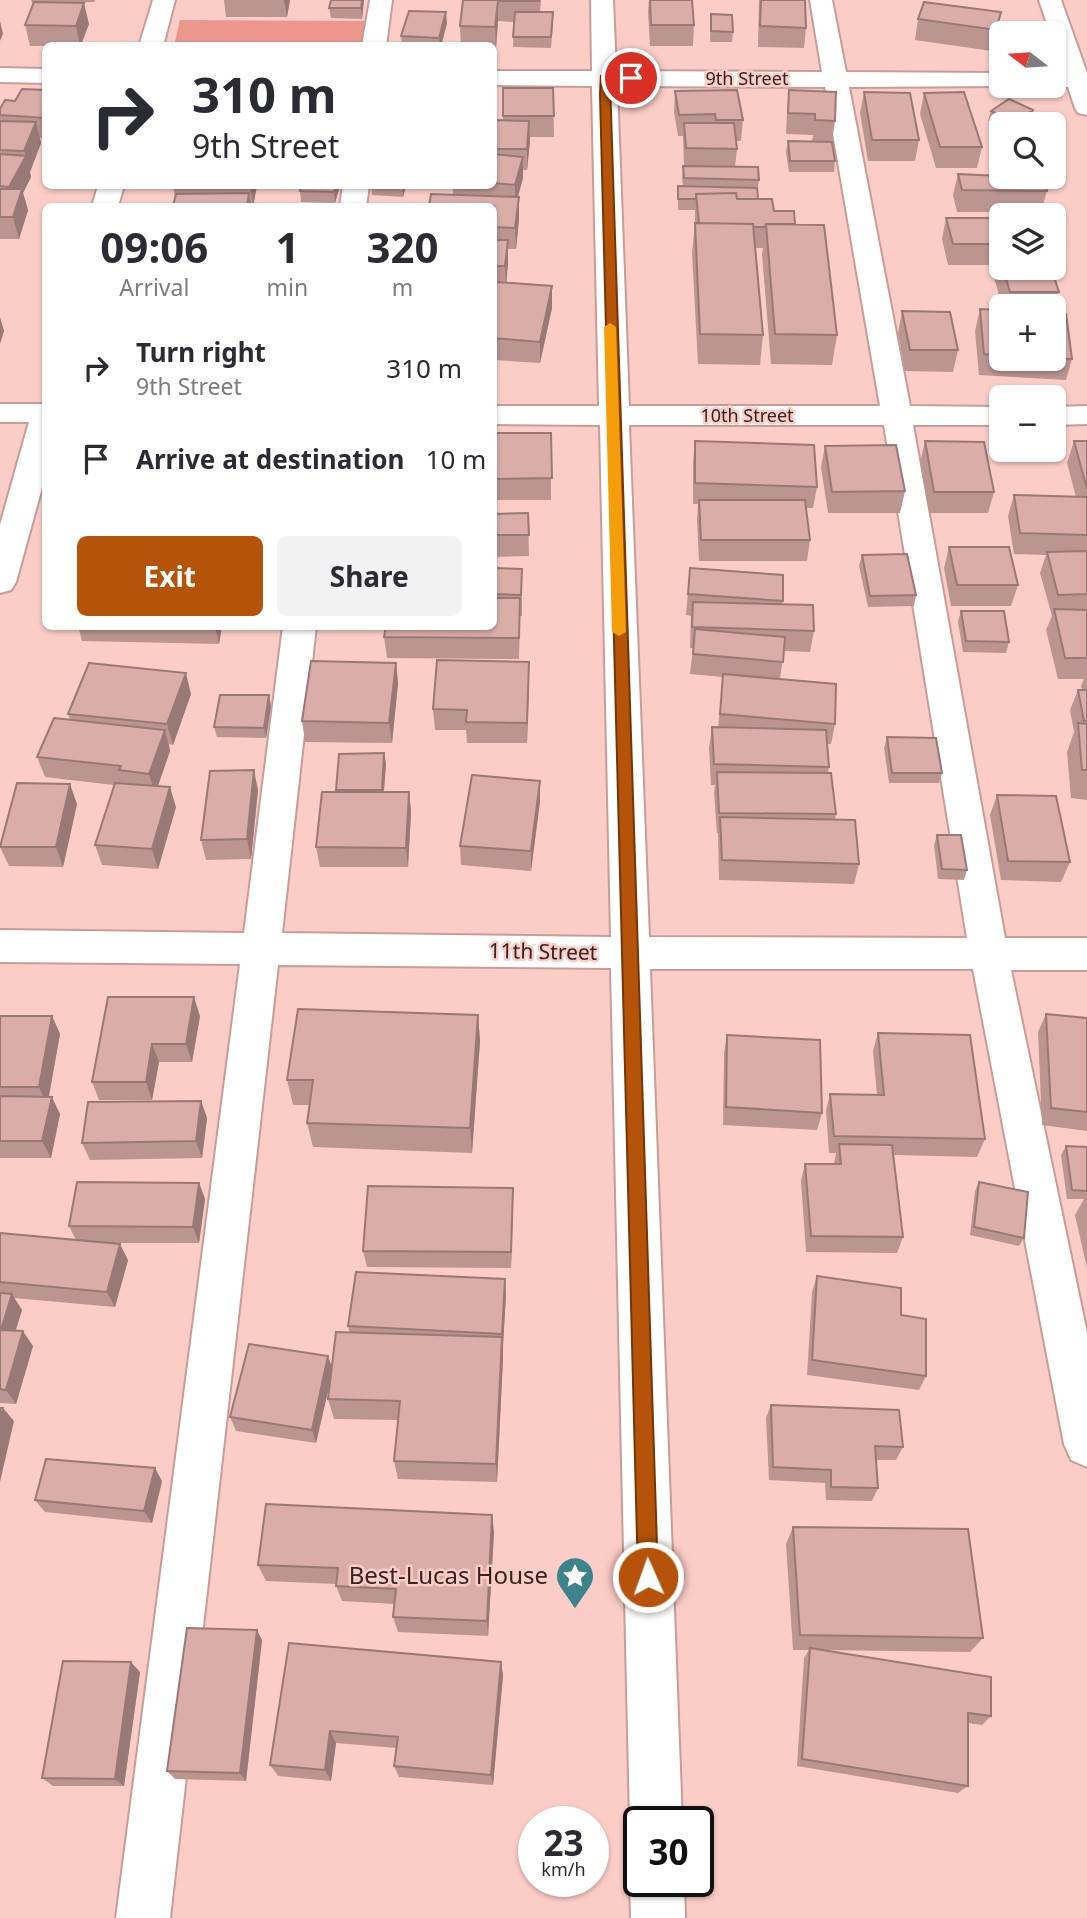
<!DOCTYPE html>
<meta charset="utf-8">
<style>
body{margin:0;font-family:"Noto Sans",sans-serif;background:#f2f2f3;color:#2b2b33;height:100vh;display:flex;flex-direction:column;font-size:26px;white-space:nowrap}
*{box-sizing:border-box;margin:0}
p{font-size:23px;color:#7c7c81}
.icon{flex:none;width:38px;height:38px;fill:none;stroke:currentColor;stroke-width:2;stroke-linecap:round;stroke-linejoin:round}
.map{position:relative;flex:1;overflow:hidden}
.drawer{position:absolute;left:42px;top:203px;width:455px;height:427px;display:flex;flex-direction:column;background:#fff;border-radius:10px;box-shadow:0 2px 5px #0004}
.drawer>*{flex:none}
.guide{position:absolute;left:42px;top:42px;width:455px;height:147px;border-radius:10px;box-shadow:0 2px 5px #0004;background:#fff;color:#2b2b33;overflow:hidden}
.needle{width:46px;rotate:287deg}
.controls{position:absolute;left:989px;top:21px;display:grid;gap:14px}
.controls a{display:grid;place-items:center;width:77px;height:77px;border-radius:10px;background:#fff;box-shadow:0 2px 5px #0004;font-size:35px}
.speed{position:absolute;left:518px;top:1806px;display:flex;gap:14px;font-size:35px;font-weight:700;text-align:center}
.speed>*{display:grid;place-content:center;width:91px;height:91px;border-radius:50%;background:#fff;box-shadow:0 2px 5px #0004;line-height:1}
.speed small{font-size:18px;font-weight:400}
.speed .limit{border:4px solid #111;border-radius:10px;background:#fff;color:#111}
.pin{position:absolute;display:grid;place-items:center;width:60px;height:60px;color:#fff;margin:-30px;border:4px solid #fff;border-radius:50%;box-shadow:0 2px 7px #0007}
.me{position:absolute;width:77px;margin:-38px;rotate:358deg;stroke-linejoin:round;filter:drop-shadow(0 0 5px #0008)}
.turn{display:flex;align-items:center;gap:24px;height:147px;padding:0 35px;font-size:32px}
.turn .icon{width:91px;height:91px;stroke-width:2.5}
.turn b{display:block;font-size:49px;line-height:60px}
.eta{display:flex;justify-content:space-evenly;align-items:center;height:119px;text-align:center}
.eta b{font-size:42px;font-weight:700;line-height:49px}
.button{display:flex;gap:14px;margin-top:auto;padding:14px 35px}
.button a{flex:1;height:80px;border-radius:10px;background:#b45309;color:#fff;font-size:28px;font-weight:700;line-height:80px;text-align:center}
.button a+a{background:#f2f2f3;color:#2b2b33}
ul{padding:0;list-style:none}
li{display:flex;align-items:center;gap:21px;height:91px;padding:0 35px}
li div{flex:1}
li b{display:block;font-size:26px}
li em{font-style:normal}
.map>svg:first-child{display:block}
</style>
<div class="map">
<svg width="1087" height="1918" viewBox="0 0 1087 1918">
<rect width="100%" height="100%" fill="#fccdc7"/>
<path fill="#ec968d" d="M180,20L371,21L369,45L174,46Z"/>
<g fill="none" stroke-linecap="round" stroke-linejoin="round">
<defs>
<path id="minor" d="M153,0H175L163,46H139Z
M370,0H392L386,46H362Z
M591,0H613L616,71L822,72L810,0H832L846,72L1001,73V86H1007L849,87L910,406L1001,407V425H913L1005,938H1087V970H1011L1087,1333V1467L1071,1460L1064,1444L973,969H650L682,1822H639L637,1841L630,1822L611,968L278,965L170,1918H116L240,964L0,962V930L244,933L283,626H316L282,933L611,937L600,425L494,424V406H599L592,86L494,85V71H592ZM617,86L825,87L880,406H629ZM629,425H884L967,938L649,937Z
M0,68L46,69V83L0,82Z
M1054,74H1087V88L1045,86H1054Z
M98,186H124L118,206H92Z
M343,186H369L366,206H340Z
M0,404H46V473L16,582L11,590L0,593V525L29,422H0Z
M1087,406V424L1054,425V407Z
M638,1862L639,1881H684L685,1918H631L630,1881Z"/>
<path id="major" d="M1039,0H1061L1087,73V115L1078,113L1075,108L1054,45V33H1050Z"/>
</defs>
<use href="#minor" stroke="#c89c97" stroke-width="4"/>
<use href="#major" stroke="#c89c97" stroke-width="4"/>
<use href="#minor" fill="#fff" fill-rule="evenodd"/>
<use href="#major" fill="#fff" fill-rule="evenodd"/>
</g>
<path fill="#bb9590" d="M31,0H95L94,2L42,3L89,24L81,46H30L25,25L34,3H32Z
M224,0H290L287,17H226Z
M331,0H364L362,19L331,18L329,8Z
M463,0H541L540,12L553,23L551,48L513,47L514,22L498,21L496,48H494V46H461L460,26Z
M649,0H692L694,25L693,46H650L648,12Z
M759,0H805L806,28L804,48L758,47Z
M1001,12L992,51L915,40L918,19Z
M711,14L733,32L732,42H710Z
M447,23L441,46H402L401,36Z
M503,88H553L554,137H530L527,170H523V178L518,197H519V219L516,249H508V262L506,283L552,286V308L540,363L494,360V293L495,287H494V206L453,195V186H494V120L503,121Z
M46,90V138H40L41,143L30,172L31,177L23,193L28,210L19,239H0V109L15,101Z
M789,90L835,121L832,142L835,161L834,172H789L786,152L788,141H812L813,135L786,134L787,111Z
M675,91L743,120L741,141H736L737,149L735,167L759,180L757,191L758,199L795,224L837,335L832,365L771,364L762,254L763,248H756L763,335L760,365L698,364L692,253L695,223V210H678V186H683L682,177L684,166L683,136H678L674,112Z
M864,92L919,140L915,161H868L860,113Z
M924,93L982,147L977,168H936L920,114Z
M1033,110L1031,121L1025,124H1001V127L988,121L991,111Z
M958,174L1047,191L1041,212H957L953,195Z
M257,186L253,206H173L175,197L173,187Z
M340,186L335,203L301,202L300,191Z
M371,186H406L403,197L372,195Z
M946,218H1001V268H1051L1059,292L1054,310V306H1002L993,274L996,265H948L942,239Z
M1054,218L1065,244L1059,265H1054Z
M980,309L1001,310V359H1054V313L1072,359L1066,380L979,375L975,331Z
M902,311L958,350L953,372L905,371L898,333Z
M494,433H551V500H494Z
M695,441L817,487L813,508H806L810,540L807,561H699L697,521L698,504H693V462Z
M925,441L994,492L988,513H929L920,463Z
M1074,441H1087V800L1071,798L1067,752L1074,732L1070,710L1078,690H1082L1081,686L1084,679H1058L1046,630L1052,616L1040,573L1046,555L1014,554L1008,516L1014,495L1076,497L1067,463Z
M825,446L905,491L900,513H828L821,467Z
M528,513L529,556L494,557V514Z
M949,547L1018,585L1011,606H951L944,568Z
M862,555L916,595L914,606L868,607L859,566Z
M494,568L522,590V616H520L519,659L387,658L384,637L494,626Z
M690,568L783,601L782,605L814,631L810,652L784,651L780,679L835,724L831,744H827L829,767L828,773L836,814L835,820L859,864L854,884L719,880L718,833H717L714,793L715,785H711L709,748L712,727L718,728L723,677L690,674L693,648H690L691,616L686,615Z
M961,611L1009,642L1006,653L963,652L958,622Z
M78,626H222L219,644L82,641Z
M529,662L527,743H467L466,730H435L433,709Z
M396,663L398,683L392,743L305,742L302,721Z
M191,694L173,745L169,744L170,751L158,786L176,807L158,869L102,865L95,845L114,785L45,777L37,757L70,720L68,714Z
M271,706L266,738L217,737L214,727Z
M887,737L942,773L939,783H889L884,748Z
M384,753L386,764L384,792H409L411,812L408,867H320L316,847L337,792L336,790Z
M540,781V801L531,871L461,865L460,846Z
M258,790L251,859L206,860L201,840Z
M997,795L1070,862L1061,882L1001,880L990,815Z
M77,804L63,867L9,866L0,847Z
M937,835L967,870L964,880L938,879L934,845Z
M108,997L200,1016L192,1062H159L152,1100H99L92,1082Z
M1046,1014L1087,1018V1131L1042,1125L1038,1032Z
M478,1015L480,1041L472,1153L313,1147L307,1123L310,1105H293L287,1080Z
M0,1016H52L60,1034L49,1097L60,1114L51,1158H0Z
M878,1033L985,1139L977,1157L894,1155L903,1237L897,1253L806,1252L801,1181L805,1164H834L836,1153H829L826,1111L830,1094L877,1095L873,1051Z
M727,1035L822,1113L817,1130L723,1125L724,1053Z
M201,1101L207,1118L202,1158L90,1160L82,1143Z
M1066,1146L1087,1147V1268L1075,1215L1084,1199H1067L1061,1155Z
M979,1182L1024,1238L1019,1246L970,1235L975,1191Z
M199,1183L205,1199L199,1243H106L128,1260L115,1307L14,1298L22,1310L16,1330L33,1346L16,1404L0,1403V1233L76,1240L69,1226Z
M513,1188L511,1268L367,1267L363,1251Z
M817,1276L901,1315L926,1376L919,1390L807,1375L812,1292Z
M506,1294L503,1346V1358L497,1482L398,1479L394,1461L398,1420L334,1419L328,1399L330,1381L316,1443L236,1431L230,1417L332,1367L350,1333L348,1326Z
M771,1405L903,1447L896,1460H876L878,1488L872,1501L826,1500L825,1483L769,1480L766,1418Z
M162,1481L152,1523L45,1512L35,1500Z
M793,1527L983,1638L970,1652L820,1650L991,1716L982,1725L968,1723V1786L958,1793L797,1766L804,1658L809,1650H793L786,1544Z
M494,1532L488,1636L398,1632L393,1617L395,1604L342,1601L336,1586V1584L266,1581L258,1565Z
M262,1640L246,1781L175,1779L167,1771Z
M289,1643L501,1662L503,1675L493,1785L399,1777L394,1766L397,1748L336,1743L331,1781L278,1776L270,1765Z
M140,1672L124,1786H53L42,1778Z"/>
<path fill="#997976" d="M284,0H290L287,17Z
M362,0H364L362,19L361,8Z
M498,1V21L496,48L495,27Z
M84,3L89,24L80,46L76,26Z
M446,12L447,23L441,46H440L439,38Z
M0,21L3,34L0,41Z
M1033,110L1031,121L1025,124H1015V122Z
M529,121L530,142L527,170V149Z
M36,122L41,143L30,172L31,177L23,193L28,210L19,239L13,217L15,208L9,187L26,156L24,151Z
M523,157V178L515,206V185Z
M250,186H257L253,206Z
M336,186H340L335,203L334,192Z
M402,186H406L403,197Z
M249,193L251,206H247Z
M519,197V219L516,249L515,228Z
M508,240V262L506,288L505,266Z
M552,286V308L540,363V342Z
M0,317L4,331L0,344Z
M215,626H222L219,644Z
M529,662V682L527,743V723Z
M396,663L398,683L392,743L389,723Z
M186,673L191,694L173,745L167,724Z
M269,695L271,706L266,738L264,728Z
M165,730L170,751L155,794L149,774Z
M384,753L386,764L383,800L382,790Z
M254,770L258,790L251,859L247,839Z
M540,781V801L531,871V851Z
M70,784L77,804L63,867L56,847Z
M170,787L176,807L158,869L152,849Z
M409,792L411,812L408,867L406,848Z
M194,997L200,1016L192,1062L186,1044Z
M478,1015L480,1041L472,1153L470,1128Z
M52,1016L60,1034L47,1105L39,1087Z
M152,1044L159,1062L152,1100L146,1082Z
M52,1097L60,1114L51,1158L42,1141Z
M201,1101L207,1118L202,1158L196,1141Z
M199,1183L205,1199L199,1243L193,1227Z
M513,1188V1204L511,1268V1252Z
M120,1244L128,1260L115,1307L107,1292Z
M505,1279L506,1294L503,1346V1358L497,1482L496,1464L502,1334Z
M12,1294L22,1310L11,1344L1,1330Z
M23,1331L33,1346L16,1404L6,1390Z
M328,1356L333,1370L316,1443L312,1430Z
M3,1408L14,1421L0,1482V1421Z
M155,1468L162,1481L152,1523L144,1511Z
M492,1515L494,1532L488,1636L487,1621Z
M257,1630L262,1640L246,1781L240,1773Z
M131,1662L140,1672L124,1786L115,1779Z
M501,1662L503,1675L493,1785L491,1775Z
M330,1731L336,1743L331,1781L325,1770Z"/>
<path fill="#daada8" stroke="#997976" stroke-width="2" d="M331,0H362L361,8H329Z
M463,0H539V1H498L495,27L460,26Z
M650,0H692L694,25H651Z
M761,0H805L806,28L760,26Z
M34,2L84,3L76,26L25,25Z
M924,2L1001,12L996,30L918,19Z
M409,11L446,12L439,38L401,36Z
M515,12H553L551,37H513Z
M711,14L732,15L733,32L711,31Z
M503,88H553L554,116H503Z
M22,89L46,90V118L0,115V109L5,100L15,101Z
M737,90L743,120H716L715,114L679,115L675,91Z
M789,90L836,92L835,121L815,120V114L788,113Z
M864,92L910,93L919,140H872Z
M964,92L982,147H940L924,93Z
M1009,99L1033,110L1015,122L991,111Z
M494,120L529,121L527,149H494Z
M0,121L36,122L24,151L0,150Z
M684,123H734L737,149L686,148Z
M788,141L832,142L835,161H790Z
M0,154L26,156L9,187L0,186Z
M494,154L523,157L515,185L494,183Z
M683,166L758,167L759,180L684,178Z
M958,174L1001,176V177H1043L1047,191L962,190Z
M174,186H250V187H173Z
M301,186H336L334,192L300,191Z
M678,186L757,188L758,199H737L736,193L696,194V199H678Z
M0,189H22L13,217H0Z
M249,193L247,206H173L176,194Z
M736,193L737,199H772L774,211H794L795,224H766L765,227H754L753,224L699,223L696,194Z
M431,194L519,197L515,228L494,227V206H429Z
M946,218H1001V244H953Z
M1054,218H1057L1065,244H1054Z
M695,223L753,224L763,335L700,334Z
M766,224L824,225L837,335L775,334Z
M494,240H508L505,266H494Z
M1003,268H1051L1059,292H1010Z
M496,282L552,286L540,342L494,338V293Z
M980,309L1001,310V355L984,354Z
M902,311L950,312L958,350H910Z
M1054,313L1066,314L1072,359L1054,358Z
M494,433H551L552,478L494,479Z
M695,441L814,445L817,487L695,483Z
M925,441L984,442L994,492H934Z
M1074,441H1087V489Z
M896,445L905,491L832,492L825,446Z
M1014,495L1087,497V535L1020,533Z
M699,500H805L810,540H701Z
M528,513L529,535H494V514Z
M949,547H1009L1018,585H957Z
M1087,551V594L1058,595L1047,552Z
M907,554L916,595L870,596L862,555Z
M494,568L522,569L521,595L494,594Z
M690,568L783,575V601L688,594Z
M494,598H520L519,638L384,637L386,626H494Z
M693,602L813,605L814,631L692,627Z
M1054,609L1087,610V658H1065Z
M961,611H1004L1009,642L966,641Z
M695,629L785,637L783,662L693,654Z
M437,660L529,662L527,723L466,722L467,710L433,709Z
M311,661L396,663L389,723L302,721Z
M89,663L186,673L167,724L68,714Z
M723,674L836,684L835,724L720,714Z
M1078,690H1087V721H1084Z
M220,695H269L264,728L214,727Z
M54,718L165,730L149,774L119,770L121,766L37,757Z
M1078,723L1087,724V770H1082Z
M712,727L826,730L829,767L714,764Z
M887,737L936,738L942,773H892Z
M384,753L382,790H336L339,754Z
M254,770L247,839L201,840L210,771Z
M717,772L831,773L836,814L719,813Z
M472,775L540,781L531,851L460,846Z
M17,783L70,784L56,847H0Z
M115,783L170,787L152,849L95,845Z
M322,792H409L406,848L316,847Z
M997,795L1056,796L1070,862L1008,861Z
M720,817L855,820L859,864L722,860Z
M937,835H961L967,870L942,869Z
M108,997H194L186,1044H152L146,1082H92Z
M298,1009L478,1015L470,1128L307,1123L313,1080H287Z
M1046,1014L1087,1018V1112L1051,1108Z
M0,1016H52L39,1087H0Z
M878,1033L970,1035L985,1139L834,1136L830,1094L884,1095Z
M727,1035L820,1040L822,1113L726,1107Z
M0,1096L52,1097L42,1141H0Z
M201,1101L196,1141L82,1143L88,1102Z
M839,1144L892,1145L903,1237L811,1236L805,1164H841Z
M1066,1146L1087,1147V1191L1072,1190Z
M77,1182L199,1183L193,1227L69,1226Z
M979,1182L1028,1192L1024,1238L974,1227Z
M368,1186L513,1188L511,1252L363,1251Z
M0,1233L120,1244L107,1292L0,1282Z
M356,1272L505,1279L502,1334L348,1326Z
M817,1276L901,1288V1315L926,1319V1376L812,1360Z
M0,1293L12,1294L1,1330L23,1331L6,1390L0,1389Z
M336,1332L502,1337L496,1464L394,1461L400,1401L328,1399Z
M249,1344L328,1356L312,1430L230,1417Z
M771,1405L899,1410L903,1447L875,1446L878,1488L831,1487V1470L773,1467Z
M0,1408H3L0,1421Z
M46,1459L155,1468L144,1511L35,1500Z
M266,1504L492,1515L487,1621L393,1617L396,1589L336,1586L338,1568L258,1565Z
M793,1527L968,1529L983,1638L800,1635Z
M187,1628L257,1630L240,1773L167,1771Z
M289,1643L501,1662L491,1775L394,1766L398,1737L330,1731L325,1770L270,1765Z
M810,1648L991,1677V1716L968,1713V1786L802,1759Z
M63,1661L131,1662L115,1779L42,1778Z"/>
<path fill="#b45309" stroke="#753606" stroke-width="2" d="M631,75L634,81H610L658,1577L655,1584L648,1587L641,1584L638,1577L600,94L601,76Z"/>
<path fill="#f59e0b" d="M610,323L616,327L626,632L619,636L612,632L604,327Z"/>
<defs>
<symbol id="sight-pin" viewBox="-11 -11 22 30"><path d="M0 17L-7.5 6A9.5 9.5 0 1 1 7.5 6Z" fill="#3c838c" stroke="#fccdc7"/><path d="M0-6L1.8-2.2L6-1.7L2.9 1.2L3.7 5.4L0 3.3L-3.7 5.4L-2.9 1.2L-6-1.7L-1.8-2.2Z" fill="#fff"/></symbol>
</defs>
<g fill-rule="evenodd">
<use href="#sight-pin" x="553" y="1554" width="44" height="60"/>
</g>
<g text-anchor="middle" stroke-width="5" stroke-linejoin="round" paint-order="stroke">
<g font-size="18" fill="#352422" stroke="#fccdc7">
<text x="747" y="85">9th Street</text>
<text x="747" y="422">10th Street</text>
</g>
<g font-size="21" fill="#352422" stroke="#fccdc7">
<text transform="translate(543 952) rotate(1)" y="7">11th Street</text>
</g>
<g font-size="24" fill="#352422" stroke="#fccdc7" text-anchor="end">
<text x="548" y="1584">Best-Lucas House</text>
</g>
</g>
</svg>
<div class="controls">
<a><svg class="needle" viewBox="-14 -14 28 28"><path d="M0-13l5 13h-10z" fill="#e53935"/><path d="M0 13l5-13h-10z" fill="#7c7c81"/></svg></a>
<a><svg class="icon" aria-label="search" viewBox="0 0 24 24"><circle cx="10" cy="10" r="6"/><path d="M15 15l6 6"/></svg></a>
<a><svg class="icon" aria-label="layers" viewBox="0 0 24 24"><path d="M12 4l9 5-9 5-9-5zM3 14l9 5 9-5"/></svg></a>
<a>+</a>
<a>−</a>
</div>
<div class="speed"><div>23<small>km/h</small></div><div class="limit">30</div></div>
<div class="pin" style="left:631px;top:78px;background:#d93025"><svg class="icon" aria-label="arrive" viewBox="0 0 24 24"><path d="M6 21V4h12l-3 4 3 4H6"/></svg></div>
<svg class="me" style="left:648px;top:1577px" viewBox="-20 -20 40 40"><circle r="17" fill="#b45309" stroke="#fff" stroke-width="3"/><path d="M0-11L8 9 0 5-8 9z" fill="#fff"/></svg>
<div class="guide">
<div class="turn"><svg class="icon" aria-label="right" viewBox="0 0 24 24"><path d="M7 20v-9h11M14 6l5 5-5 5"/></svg><div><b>310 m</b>9th Street</div></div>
</div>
<section class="drawer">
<div class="eta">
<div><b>09:06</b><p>Arrival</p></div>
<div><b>1</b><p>min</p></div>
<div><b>320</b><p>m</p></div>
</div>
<ul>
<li><svg class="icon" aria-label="right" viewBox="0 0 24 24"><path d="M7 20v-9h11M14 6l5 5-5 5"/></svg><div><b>Turn right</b><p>9th Street</p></div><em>310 m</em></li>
<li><svg class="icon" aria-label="arrive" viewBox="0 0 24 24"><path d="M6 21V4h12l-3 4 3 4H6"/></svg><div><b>Arrive at destination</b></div><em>10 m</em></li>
</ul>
<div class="button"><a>Exit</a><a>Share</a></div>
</section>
</div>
